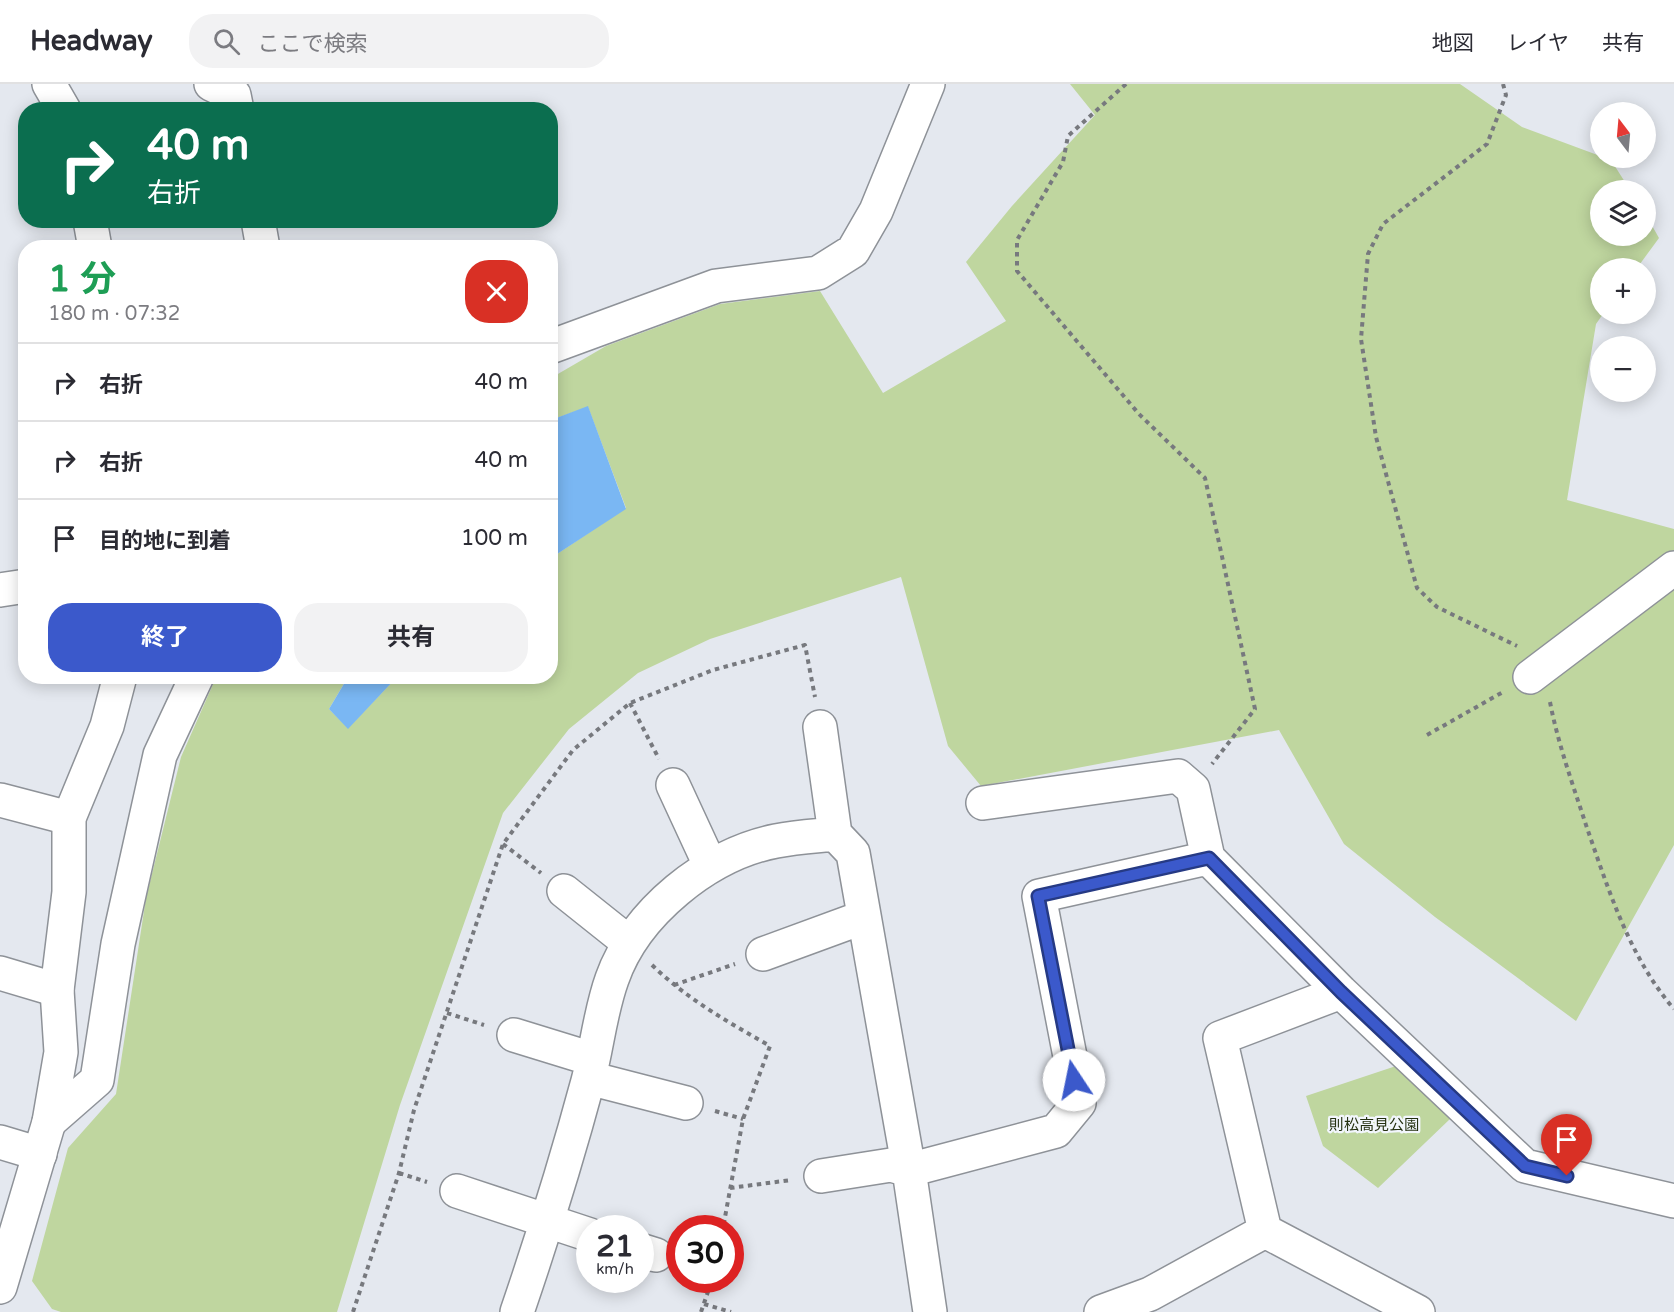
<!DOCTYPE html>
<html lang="ja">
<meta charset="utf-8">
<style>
body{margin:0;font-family:"Varela Round","Noto Sans JP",sans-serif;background:#f2f2f3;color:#2b2b33;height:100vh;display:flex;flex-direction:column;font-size:22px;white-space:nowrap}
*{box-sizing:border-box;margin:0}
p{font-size:20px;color:#7c7c81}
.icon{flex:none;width:33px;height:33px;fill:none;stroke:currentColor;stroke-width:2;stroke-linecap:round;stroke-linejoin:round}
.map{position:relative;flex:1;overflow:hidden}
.sheet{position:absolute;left:18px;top:156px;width:540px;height:444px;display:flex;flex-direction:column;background:#fff;border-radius:24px;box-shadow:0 3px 15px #0003}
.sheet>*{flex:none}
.guide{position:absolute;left:18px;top:18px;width:540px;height:126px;border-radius:24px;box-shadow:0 3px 15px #0003;background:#0b6e4f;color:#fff;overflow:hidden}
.needle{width:39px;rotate:344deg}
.buttons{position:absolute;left:1590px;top:18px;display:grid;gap:12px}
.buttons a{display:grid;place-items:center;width:66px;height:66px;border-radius:50%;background:#fff;box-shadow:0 3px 15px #0003;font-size:30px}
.speed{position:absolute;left:576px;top:1131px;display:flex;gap:12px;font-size:30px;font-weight:700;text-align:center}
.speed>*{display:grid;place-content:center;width:78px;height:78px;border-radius:50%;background:#fff;box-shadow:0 3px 15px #0003;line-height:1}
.speed small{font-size:15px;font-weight:400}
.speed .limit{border:9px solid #d22;background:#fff;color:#111}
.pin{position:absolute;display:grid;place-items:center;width:51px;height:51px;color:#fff;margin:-62px -26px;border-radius:50% 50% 50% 0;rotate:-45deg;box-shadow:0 0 6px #0007}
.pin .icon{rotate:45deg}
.me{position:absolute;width:66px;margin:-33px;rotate:349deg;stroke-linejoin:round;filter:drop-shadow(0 0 4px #0008)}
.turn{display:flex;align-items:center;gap:21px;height:126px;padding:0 30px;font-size:27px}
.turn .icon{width:78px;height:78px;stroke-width:2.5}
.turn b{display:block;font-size:42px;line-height:51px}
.round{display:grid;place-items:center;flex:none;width:63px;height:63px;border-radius:24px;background:#f2f2f3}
.head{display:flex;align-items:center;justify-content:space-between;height:102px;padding:0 30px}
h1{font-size:36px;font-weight:700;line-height:45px;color:#1e9e55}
.cta{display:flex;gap:12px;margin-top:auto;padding:12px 30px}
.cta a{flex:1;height:69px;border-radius:24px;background:#3b59cb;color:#fff;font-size:24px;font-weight:700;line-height:69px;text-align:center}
.cta a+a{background:#f2f2f3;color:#2b2b33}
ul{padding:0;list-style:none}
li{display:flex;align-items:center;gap:18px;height:78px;padding:0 30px;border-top:2px solid #e1e1e2}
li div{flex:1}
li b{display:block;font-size:22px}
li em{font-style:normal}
header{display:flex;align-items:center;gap:36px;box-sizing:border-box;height:84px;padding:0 30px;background:#fff;border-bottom:2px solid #e1e1e2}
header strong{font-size:28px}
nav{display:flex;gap:33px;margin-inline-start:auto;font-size:21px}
.search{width:420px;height:54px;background:#f2f2f3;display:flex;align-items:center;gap:15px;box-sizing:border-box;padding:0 21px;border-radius:24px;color:#7c7c81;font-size:22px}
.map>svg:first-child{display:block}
</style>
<header>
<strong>Headway</strong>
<div class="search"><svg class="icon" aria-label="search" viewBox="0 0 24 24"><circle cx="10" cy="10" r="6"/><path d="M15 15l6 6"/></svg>ここで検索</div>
<nav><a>地図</a><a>レイヤ</a><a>共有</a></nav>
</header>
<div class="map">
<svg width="1674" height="1228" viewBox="0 0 1674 1228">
<rect width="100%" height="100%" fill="#e4e8ef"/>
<path fill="#bfd69f" d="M1070,0H1460L1522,43L1611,76L1630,106H1600V152H1646V131L1659,154L1637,184H1600V230H1603L1596,240L1567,416L1674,445V761L1576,937L1435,833L1344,760L1279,646L981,702L948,662L901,493L710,555L638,589L569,645L503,729L400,1021L337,1228H61L52,1225L32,1197L68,1064L116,1010L146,814L181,673L214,598L220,592L348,593L329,625L348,644L397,593L550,592L551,474L626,424L588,323L551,336V294L606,262L720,220L820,207L883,309L1006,237L966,178L1012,122L1095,31Z
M1399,981L1450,1035L1378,1104L1323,1062L1306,1012Z"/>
<path fill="#7ab7f3" d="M588,322L626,425L551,474V336Z
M348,593H397L348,645L329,625Z"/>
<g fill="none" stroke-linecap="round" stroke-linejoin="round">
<defs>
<path id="minor" d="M211,0L234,11L237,26
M258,136L263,164
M550,263L716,202L818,189L853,167L876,127L928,0
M0,506L26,502
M1530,593L1674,484
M820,643L835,750
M673,701L710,781
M0,716L69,734
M983,719L1178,692L1193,705L1208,774L1341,908L1525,1082L1674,1117
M564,807L628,858
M763,870L864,833
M0,889L57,906
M514,951L592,975
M589,994L686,1019
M49,1038L97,996L118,860L160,671L197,592
M0,1058L40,1070
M821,1092L891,1081L909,1086L1056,1047L1079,1019L1039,812L1208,774
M457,1107L590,1151
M1265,1147L1220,954L1341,908
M640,1166L656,1171
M517,1228C543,1152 567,1075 588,997C597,964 600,928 612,895C635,829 708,770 776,757C796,753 816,752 835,750L853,769L909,1086L930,1228
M1101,1228L1150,1210L1265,1147L1418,1228"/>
<path id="tertiary" d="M49,0L64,26
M90,136L95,164
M0,1203L49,1038L61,968L57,906L69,808V734L107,642L120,592"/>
</defs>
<use href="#minor" stroke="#8e9298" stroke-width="36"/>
<use href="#tertiary" stroke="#8e9298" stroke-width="36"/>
<path stroke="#77797e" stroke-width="4" stroke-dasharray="4.5 4.5" stroke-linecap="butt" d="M1126,0L1068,52L1063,78L1017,156V187L1139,330L1205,394L1255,625L1212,680
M1503,0L1506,11L1487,60L1383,140L1368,170L1361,255L1376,353L1417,504L1437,523L1517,562
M1550,618C1558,660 1573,701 1586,741C1608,804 1629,873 1674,925
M630,619L659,675
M1427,651L1503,608
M503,760L541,789
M652,881C687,915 728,938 770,962L743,1035L723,1144
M674,901L735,880
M447,929L484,941
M715,1027L743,1035
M399,1089L427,1098
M730,1104L791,1096
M704,1220L731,1228
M353,1228L399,1089L414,1026L503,760L573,666L630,619L713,586L805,561L815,613
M701,1228L712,1196"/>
<use href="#minor" stroke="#fff" stroke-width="33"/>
<use href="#tertiary" stroke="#fff" stroke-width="33"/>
</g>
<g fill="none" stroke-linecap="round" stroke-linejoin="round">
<defs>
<path id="route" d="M1074,996L1038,812L1209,774L1341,908L1525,1082L1567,1092"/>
</defs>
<use href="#route" stroke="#263a84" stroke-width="15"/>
<use href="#route" stroke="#3b59cb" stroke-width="10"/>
</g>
<g text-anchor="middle" stroke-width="4.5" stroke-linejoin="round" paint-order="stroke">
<g font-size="15" fill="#253111" stroke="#f2f6fc">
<text x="1374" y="1046">則松高見公園</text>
</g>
</g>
</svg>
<div class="buttons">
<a><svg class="needle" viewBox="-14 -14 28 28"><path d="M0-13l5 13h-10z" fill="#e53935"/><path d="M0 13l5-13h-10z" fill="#7c7c81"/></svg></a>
<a><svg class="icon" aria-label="layers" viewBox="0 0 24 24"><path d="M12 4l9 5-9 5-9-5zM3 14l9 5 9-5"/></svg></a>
<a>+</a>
<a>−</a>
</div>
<div class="speed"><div>21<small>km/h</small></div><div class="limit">30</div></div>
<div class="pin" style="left:1567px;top:1092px;background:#d93025"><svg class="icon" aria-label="arrive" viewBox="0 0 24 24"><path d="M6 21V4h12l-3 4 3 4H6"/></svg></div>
<svg class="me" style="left:1074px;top:996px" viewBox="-20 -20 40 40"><circle r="19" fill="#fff"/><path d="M0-13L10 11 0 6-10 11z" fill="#3b59cb"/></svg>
<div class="guide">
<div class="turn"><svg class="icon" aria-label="right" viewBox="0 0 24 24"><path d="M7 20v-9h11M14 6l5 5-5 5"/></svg><div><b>40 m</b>右折</div></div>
</div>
<section class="sheet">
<div class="head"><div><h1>1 分</h1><p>180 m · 07:32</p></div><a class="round" style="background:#d93025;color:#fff"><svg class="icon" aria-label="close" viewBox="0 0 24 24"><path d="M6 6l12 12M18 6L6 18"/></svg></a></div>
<ul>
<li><svg class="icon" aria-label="right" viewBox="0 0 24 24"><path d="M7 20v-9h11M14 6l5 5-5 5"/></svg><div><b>右折</b></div><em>40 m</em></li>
<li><svg class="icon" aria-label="right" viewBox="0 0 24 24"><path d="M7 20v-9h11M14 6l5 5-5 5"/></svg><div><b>右折</b></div><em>40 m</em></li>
<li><svg class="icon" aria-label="arrive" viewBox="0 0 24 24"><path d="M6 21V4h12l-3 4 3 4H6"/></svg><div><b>目的地に到着</b></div><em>100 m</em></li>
</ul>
<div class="cta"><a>終了</a><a>共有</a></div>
</section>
</div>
